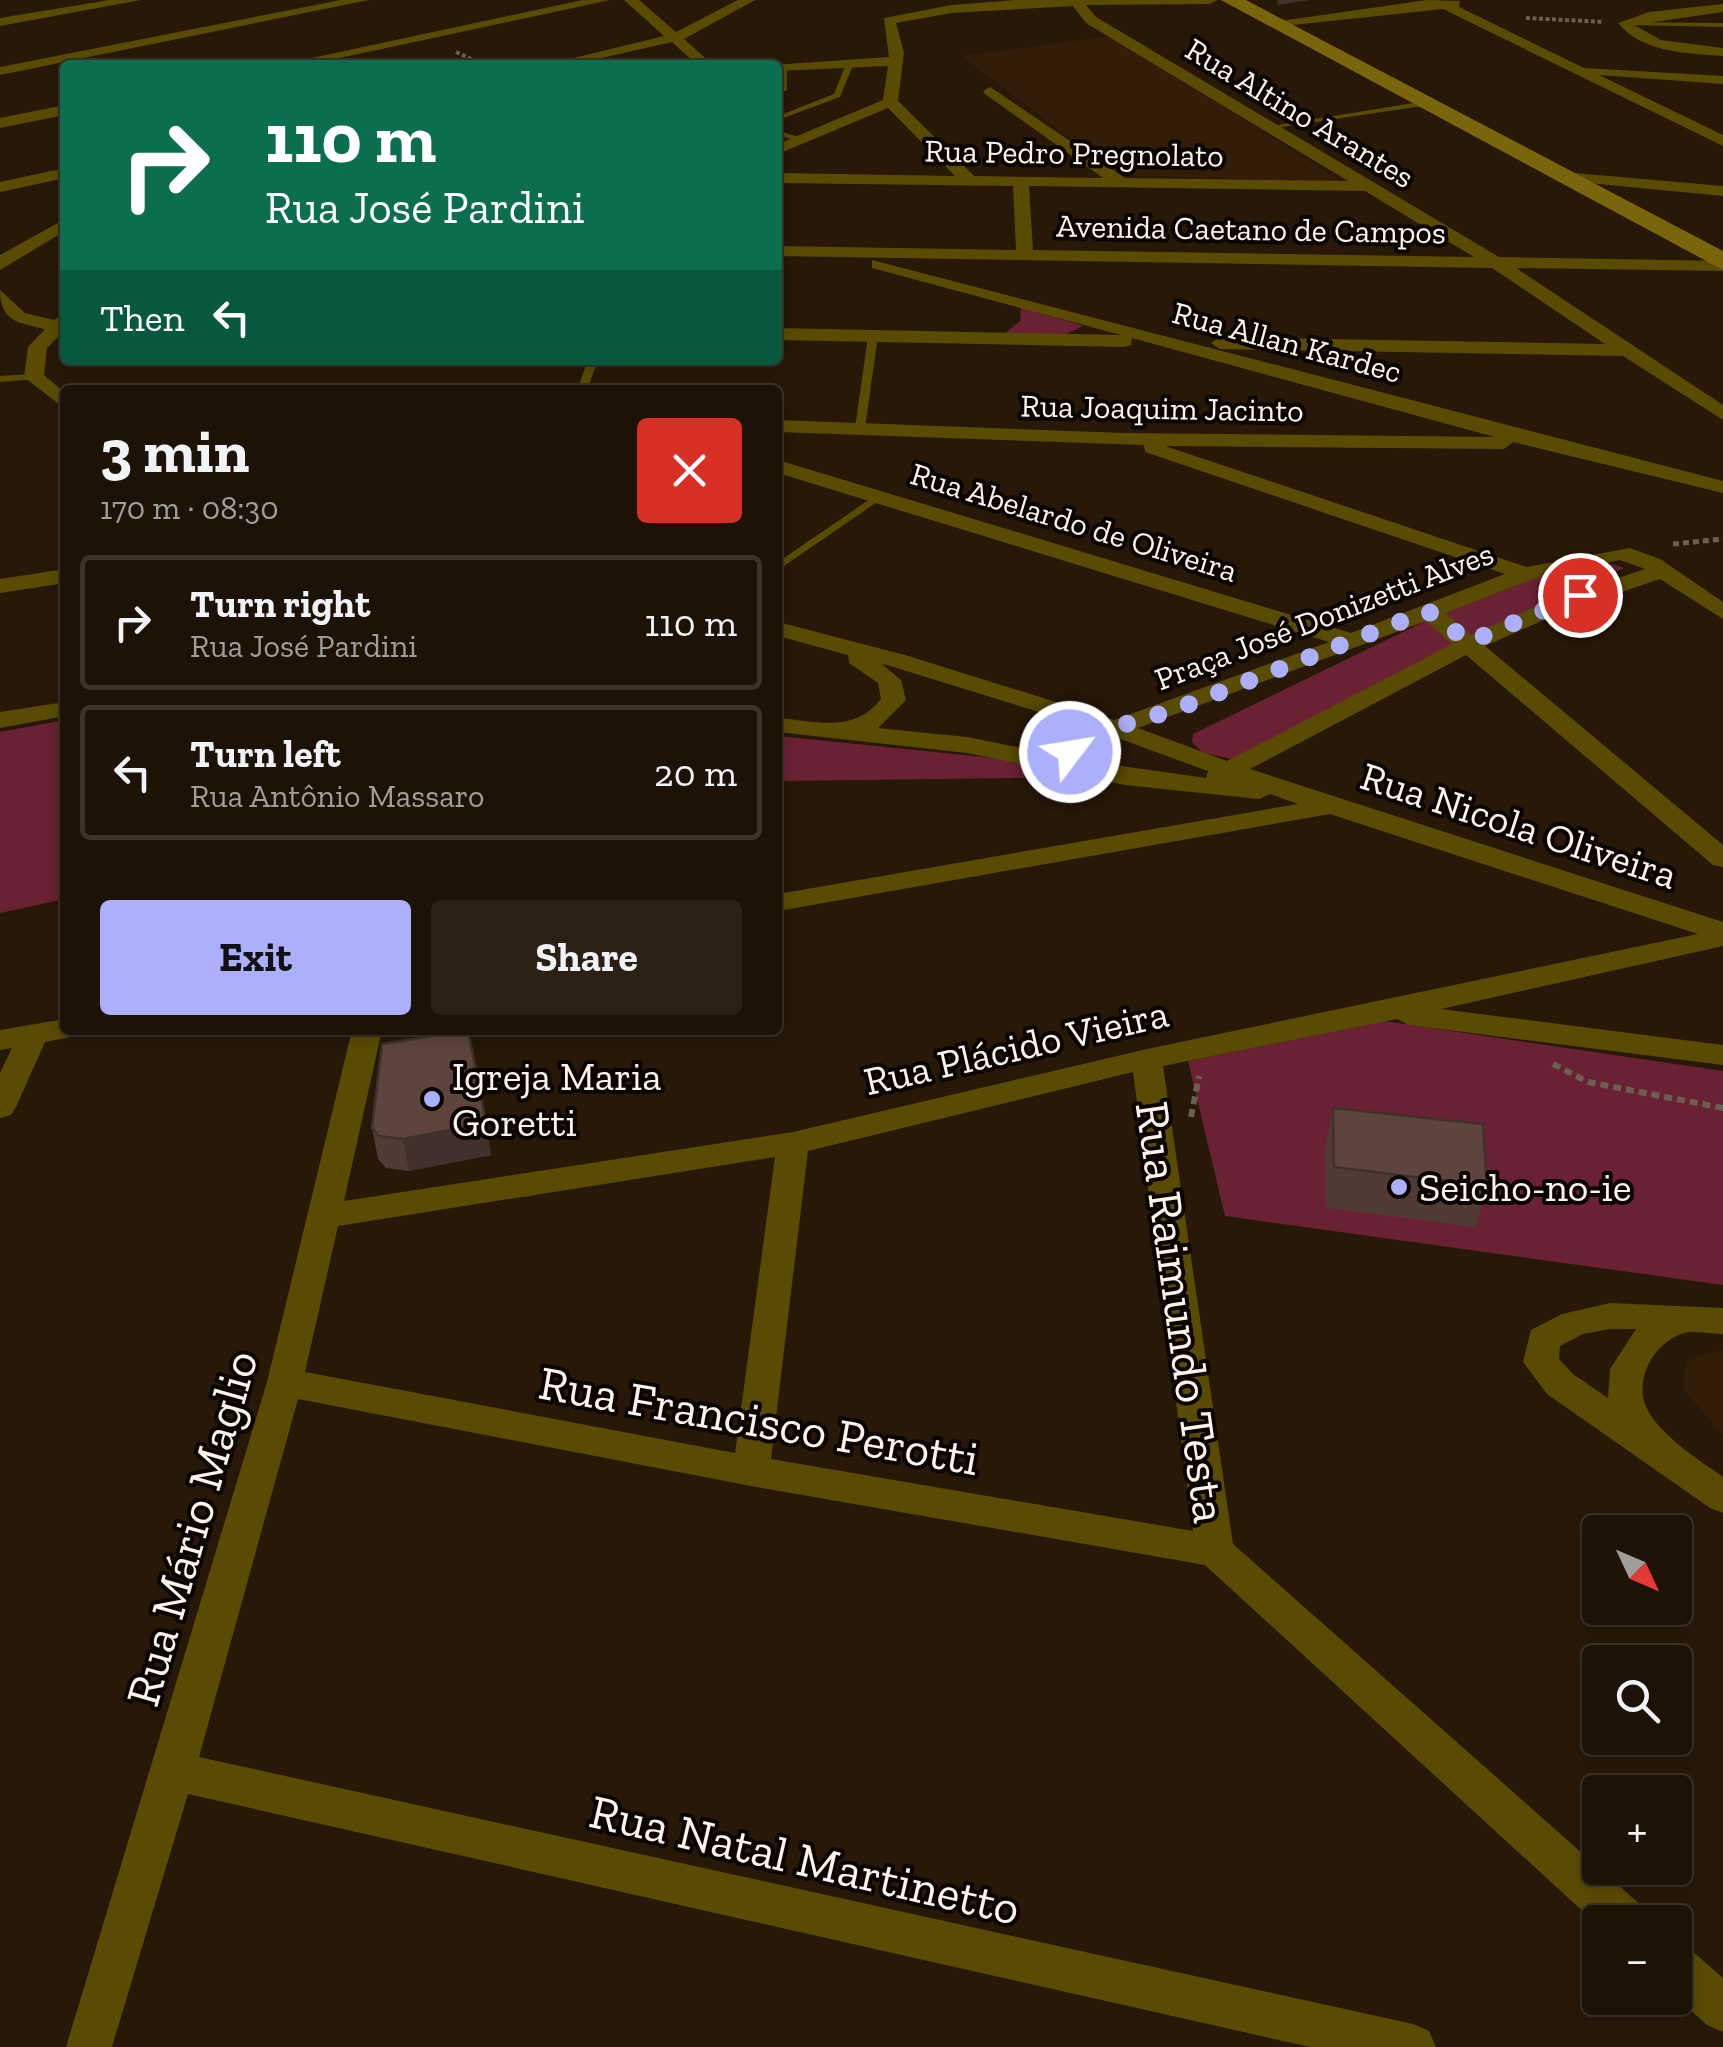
<!DOCTYPE html>
<meta charset="utf-8">
<style>
body{margin:0;font-family:"Zilla Slab",serif;background:#2a2014;color:#f1f3f6;height:100vh;display:flex;flex-direction:column;font-size:38px;white-space:nowrap}
*{box-sizing:border-box;margin:0}
p{font-size:32px;color:#a09e9b}
.icon{flex:none;width:55px;height:55px;fill:none;stroke:currentColor;stroke-width:2;stroke-linecap:round;stroke-linejoin:round}
.map{position:relative;flex:1;overflow:hidden}
.panel{position:absolute;left:60px;top:385px;width:722px;height:650px;display:flex;flex-direction:column;background:#1d1206;border-radius:10px;box-shadow:0 5px 15px #0003,0 0 0 2px #3b3228}
.panel>*{flex:none}
.guide{position:absolute;left:60px;top:60px;width:722px;height:305px;border-radius:10px;box-shadow:0 5px 15px #0003,0 0 0 2px #3b3228;background:#0b6e4f;color:#fff;overflow:hidden}
.needle{width:65px;rotate:134deg}
.buttons{position:absolute;left:1582px;top:1515px;display:grid;gap:20px}
.buttons a{display:grid;place-items:center;width:110px;height:110px;border-radius:10px;background:#1d1206;box-shadow:0 5px 15px #0003,0 0 0 2px #3b3228;font-size:50px}
.pin{position:absolute;display:grid;place-items:center;width:85px;height:85px;color:#fff;margin:-42px;border:5px solid #fff;border-radius:50%;box-shadow:0 2px 10px #0007}
.me{position:absolute;width:110px;margin:-55px;rotate:59deg;stroke-linejoin:round;filter:drop-shadow(0 0 8px #0008)}
.turn{display:flex;align-items:center;gap:35px;height:210px;padding:0 40px;font-size:45px}
.turn .icon{width:130px;height:130px;stroke-width:2.5}
.turn b{display:block;font-size:70px;line-height:85px}
.then{display:flex;align-items:center;height:95px;padding:0 40px;background:#0003;gap:20px;font-size:38px}
.round{display:grid;place-items:center;flex:none;width:105px;height:105px;border-radius:10px;background:#2a2014}
.headline{display:flex;align-items:center;justify-content:space-between;height:170px;padding:0 40px}
h1{font-size:60px;font-weight:700;line-height:75px}
.action{display:flex;gap:20px;margin-top:auto;padding:20px 40px}
.action a{flex:1;height:115px;border-radius:10px;background:#acaffb;color:#111;font-size:40px;font-weight:700;line-height:115px;text-align:center}
.action a+a{background:#2a2014;color:#f1f3f6}
ul{padding:0;list-style:none}
li{display:flex;align-items:center;gap:30px;height:135px;margin:0 20px 15px;padding:0 20px;border:5px solid #3b3228;border-radius:10px}
li div{flex:1}
li b{display:block;font-size:38px}
li em{font-style:normal}
.map>svg:first-child{display:block}
</style>
<div class="map">
<svg width="1723" height="2047" viewBox="0 0 1723 2047">
<rect width="100%" height="100%" fill="#271808"/>
<path fill="#321e08" d="M1111,36L1343,182L1119,175L961,56Z
M1723,1349V1435L1683,1389L1686,1361Z"/>
<path fill="#6a2134" d="M1021,307L1083,326L1066,334L1003,335L1020,321Z
M1613,564L1624,568L1475,635L1237,760L1203,753L1192,742L1193,734L1440,614L1535,578Z
M65,720V899L0,913V732Z
M778,736L1022,761L1025,778L778,781Z
M1384,1021L1723,1071V1285L1225,1216L1188,1061Z"/>
<g fill="none" stroke-linecap="round" stroke-linejoin="round">
<path stroke="#6c5f51" stroke-width="4" stroke-dasharray="4 2.5" stroke-linecap="butt" d="M1526,18L1604,22
M456,52L484,65"/>
<path stroke="#6c5f51" stroke-width="5" stroke-dasharray="6 4" stroke-linecap="butt" d="M1673,544L1723,539"/>
<path stroke="#6c5f51" stroke-width="6" stroke-dasharray="8 5" stroke-linecap="butt" d="M1553,1064L1588,1082L1723,1108
M1191,1117L1199,1076"/>
<path fill="#5a4b03" fill-rule="evenodd" d="M1627,22L1723,23V27L1629,25Z
M847,61L854,63L840,97L778,120V116L834,94Z
M783,65L787,67V90L778,94L779,67Z
M1426,101L1429,105L1269,129L1265,127Z
M778,131L803,138L804,140L800,142L778,135Z
M873,333L878,336L865,428L860,431L855,428L868,336Z
M588,360H598L587,390H577Z
M34,374L37,375V379L0,382V376Z
M879,493L884,496L883,498L778,570V562Z"/>
<path fill="#5a4b03" fill-rule="evenodd" d="M109,0H141L0,26V18Z
M341,0H369L0,75V67Z
M583,0H610L307,65H279Z
M624,0H639L676,32L738,0H755L684,39L713,65H697L672,42L571,65H545L664,36Z
M1016,0H1217L1210,4L1086,5L1096,17L1499,257L1723,261V271L1516,268L1723,405V420L1623,356L1220,349L1211,343L1220,337L1605,344L1492,268L778,256V246L1016,250L1013,186L778,183V173L955,176L888,108L778,154V144L883,100L888,66L778,71V65H772L889,57L884,18L951,5ZM1073,6L1086,23L1348,181L1125,178L990,87L983,91L985,94L1103,178L974,176L898,101L904,53L896,23L951,13ZM1029,186L1365,191L1474,257L1033,250Z
M1427,0L1460,1L1459,7L1584,68L1723,76V84L1599,75L1723,135V146L1443,9L1274,27L1267,23Z
M1723,4V12L1634,25L1661,40L1723,48V56C1686,53 1643,53 1618,23L1649,12Z
M65,105V115L0,128V118Z
M65,168V178L0,192V182Z
M1563,172L1723,186V196L1557,180L1555,177Z
M65,219V231L0,270V255Z
M872,260L1723,481V493L1513,442L1504,449L1165,446L1527,567L1630,548L1660,559L1723,602V619L1660,579L1555,615L1485,646L1723,845V867L1713,865L1466,655L1250,769L1723,922V946L1441,1009L1723,1045V1065L1409,1025L1397,1019L1163,1066L1233,1544L1643,1907L1649,1922H1600V1927L1205,1565L751,1486L298,1399L199,1757L1413,2024L1429,2031L1436,2047H1310L188,1794L112,2047H66L267,1382L352,1030H382L344,1201L793,1132L1147,1049L1698,934L1330,814L778,911V894L1298,804L1270,794L1259,799L1125,785L967,753L778,732V718C817,721 853,734 881,699L878,683L849,663L848,655L778,636V622L905,655L1114,720L1329,642L778,473V460L1351,633L1505,574L1145,452L1144,445L778,432V420L1125,433L1495,437L1132,338L1131,345L1124,347L778,340V328L1121,335L872,268ZM1620,560L1645,569L1539,605L1471,635L1445,613L1533,579ZM1426,621L1452,644L1227,761L1138,728ZM882,664L887,665L1087,727L1071,736L1056,755L967,737L878,728L906,700L901,680ZM1112,736L1208,771L1206,778L1079,760L1089,746ZM1133,1072L1193,1531L771,1459L808,1151ZM775,1157L735,1453L305,1372L338,1226Z
M0,290L25,313L54,320L65,313V330L47,348L44,375L65,393V409L24,377L28,347L45,329C18,323 0,321 0,290Z
M65,569V583L0,593V579Z
M65,702V716L0,728V712Z
M65,1019V1030H79L76,1036L45,1042L16,1107L11,1115L0,1118V1073L12,1048L0,1050V1030Z
M1610,1303L1723,1308V1334C1711,1334 1696,1330 1684,1333C1654,1342 1633,1380 1647,1409C1662,1437 1698,1459 1723,1477V1513L1710,1508L1547,1394L1523,1362L1531,1330L1562,1314ZM1610,1329H1636L1610,1369L1608,1398L1573,1374L1559,1359L1560,1346L1583,1334Z
M1675,1944L1691,1950L1723,1978V2032L1707,2025L1675,1996Z"/>
<path fill="#79650c" fill-rule="evenodd" d="M1221,0H1246L1723,251V270Z"/>
</g>
<path fill="#503b35" d="M1333,1108L1487,1186L1476,1227L1326,1208L1325,1149Z
M486,1123L491,1155L409,1171L386,1168L378,1159L372,1128Z"/>
<path fill="#41302b" d="M1278,0H1310L1277,5Z
M486,1123L491,1155L409,1171L403,1139Z"/>
<path fill="#5d453e" stroke="#41302b" stroke-width="2.5" d="M468,1030L486,1123L403,1139L379,1136L372,1128L382,1044Z
M1333,1108L1483,1124L1487,1186L1334,1167Z"/>
<g fill="none" stroke-linecap="round" stroke-linejoin="round">
<path stroke="#acaffb" stroke-width="18" stroke-dasharray="0 32.4" d="M1070,752L1095,733L1174,710L1428,611L1469,642L1580,595"/>
</g>
<g fill="#acaffb" stroke="#0b0502" stroke-width="4">
<circle cx="432" cy="1099" r="10"/>
<circle cx="1399" cy="1187" r="10"/>
</g>
<g text-anchor="middle" stroke-width="8" stroke-linejoin="round" paint-order="stroke">
<g font-size="32" fill="#fef3e9" stroke="#0b0502">
<text transform="translate(1300 113) rotate(31)" y="11">Rua Altino Arantes</text>
<text transform="translate(1074 153) rotate(1)" y="11">Rua Pedro Pregnolato</text>
<text transform="translate(1251 229) rotate(1)" y="11">Avenida Caetano de Campos</text>
<text transform="translate(1287 342) rotate(15)" y="11">Rua Allan Kardec</text>
<text transform="translate(1162 408) rotate(1)" y="11">Rua Joaquim Jacinto</text>
<text transform="translate(1074 522) rotate(17)" y="11">Rua Abelardo de Oliveira</text>
<text transform="translate(1324 616) rotate(-21)" y="11">Praça José Donizetti Alves</text>
</g>
<g font-size="40" fill="#fef3e9" stroke="#0b0502">
<text transform="translate(1519 825) rotate(18)" y="14">Rua Nicola Oliveira</text>
<text transform="translate(1016 1047) rotate(-13)" y="14">Rua Plácido Vieira</text>
</g>
<g font-size="40" fill="#fef3e9" stroke="#0b0502" text-anchor="start">
<text x="452" y="1090">Igreja Maria<tspan x="452" dy="46">Goretti</tspan></text>
<text x="1419" y="1201">Seicho-no-ie</text>
</g>
<g font-size="48" fill="#fef3e9" stroke="#0b0502">
<text transform="translate(1182 1312) rotate(82)" y="17">Rua Raimundo Testa</text>
<text transform="translate(759 1420) rotate(10)" y="17">Rua Francisco Perotti</text>
<text transform="translate(191 1528) rotate(-74)" y="17">Rua Mário Maglio</text>
<text transform="translate(805 1859) rotate(13)" y="17">Rua Natal Martinetto</text>
</g>
</g>
</svg>
<div class="buttons">
<a><svg class="needle" viewBox="-14 -14 28 28"><path d="M0-13l5 13h-10z" fill="#e53935"/><path d="M0 13l5-13h-10z" fill="#a09e9b"/></svg></a>
<a><svg class="icon" aria-label="search" viewBox="0 0 24 24"><circle cx="10" cy="10" r="6"/><path d="M15 15l6 6"/></svg></a>
<a>+</a>
<a>−</a>
</div>
<div class="pin" style="left:1580px;top:595px;background:#d93025"><svg class="icon" aria-label="arrive" viewBox="0 0 24 24"><path d="M6 21V4h12l-3 4 3 4H6"/></svg></div>
<svg class="me" style="left:1070px;top:752px" viewBox="-20 -20 40 40"><circle r="17" fill="#acaffb" stroke="#fff" stroke-width="3"/><path d="M0-11L8 9 0 5-8 9z" fill="#fff"/></svg>
<div class="guide">
<div class="turn"><svg class="icon" aria-label="right" viewBox="0 0 24 24"><path d="M7 20v-9h11M14 6l5 5-5 5"/></svg><div><b>110 m</b>Rua José Pardini</div></div>
<div class="then">Then<svg class="icon" aria-label="left" viewBox="0 0 24 24"><path d="M17 20v-9H6M10 6l-5 5 5 5"/></svg></div>
</div>
<section class="panel">
<div class="headline"><div><h1>3 min</h1><p>170 m · 08:30</p></div><a class="round" style="background:#d93025;color:#fff"><svg class="icon" aria-label="close" viewBox="0 0 24 24"><path d="M6 6l12 12M18 6L6 18"/></svg></a></div>
<ul>
<li><svg class="icon" aria-label="right" viewBox="0 0 24 24"><path d="M7 20v-9h11M14 6l5 5-5 5"/></svg><div><b>Turn right</b><p>Rua José Pardini</p></div><em>110 m</em></li>
<li><svg class="icon" aria-label="left" viewBox="0 0 24 24"><path d="M17 20v-9H6M10 6l-5 5 5 5"/></svg><div><b>Turn left</b><p>Rua Antônio Massaro</p></div><em>20 m</em></li>
</ul>
<div class="action"><a>Exit</a><a>Share</a></div>
</section>
</div>
